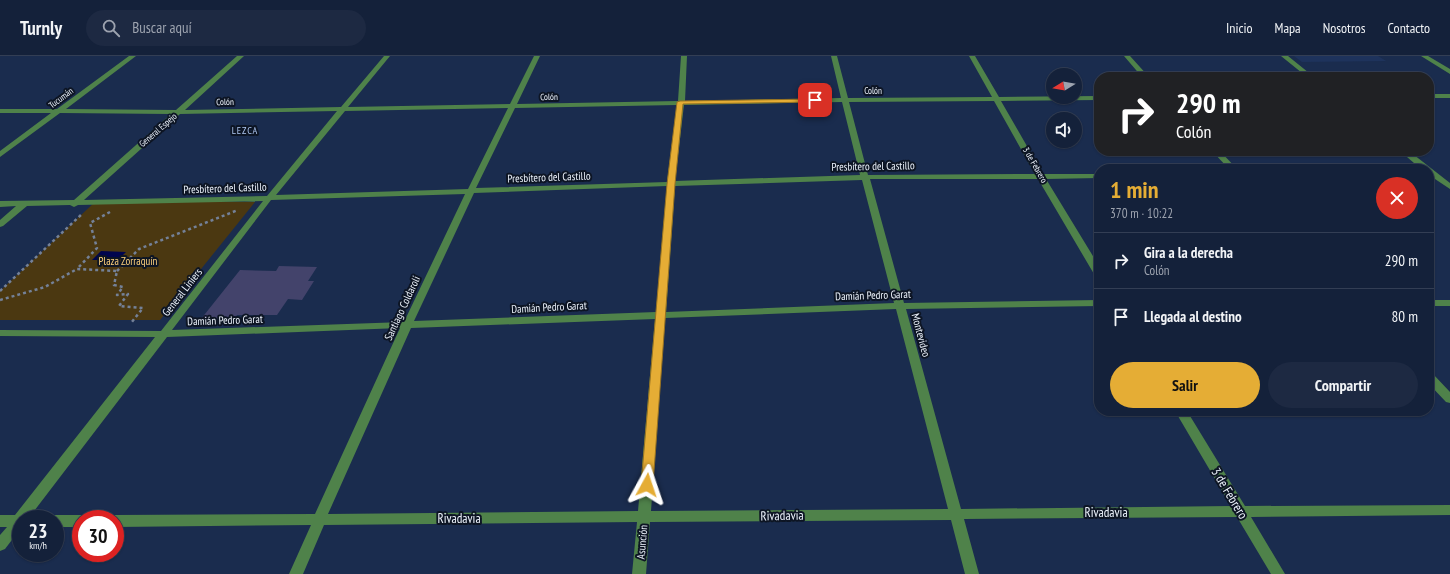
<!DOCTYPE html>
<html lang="es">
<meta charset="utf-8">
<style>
body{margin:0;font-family:"PT Sans Narrow",sans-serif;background:#1d2942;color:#f1f3f6;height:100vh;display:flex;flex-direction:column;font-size:15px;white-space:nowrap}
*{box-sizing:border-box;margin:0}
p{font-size:13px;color:#9da3af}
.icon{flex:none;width:22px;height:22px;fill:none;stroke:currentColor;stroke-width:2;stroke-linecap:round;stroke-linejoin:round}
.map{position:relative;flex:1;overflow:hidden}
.panel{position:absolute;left:1094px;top:108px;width:340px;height:252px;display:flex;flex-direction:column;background:#14213a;border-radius:16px;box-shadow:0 1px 3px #0004,0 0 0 1px #333e54}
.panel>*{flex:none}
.hud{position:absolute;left:1094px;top:16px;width:340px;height:84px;border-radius:16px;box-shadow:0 1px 3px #0004,0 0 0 1px #333e54;background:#202124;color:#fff;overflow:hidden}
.needle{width:26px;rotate:259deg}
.buttons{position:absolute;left:1046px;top:12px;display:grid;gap:8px}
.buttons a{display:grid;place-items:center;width:36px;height:36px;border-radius:50%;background:#14213a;box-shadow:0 1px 3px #0004,0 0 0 1px #333e54;font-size:20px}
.speed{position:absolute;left:12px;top:454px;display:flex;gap:8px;font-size:20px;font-weight:700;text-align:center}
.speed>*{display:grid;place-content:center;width:52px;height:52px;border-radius:50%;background:#14213a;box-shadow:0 1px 3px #0004,0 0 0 1px #333e54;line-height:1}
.speed small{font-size:10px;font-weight:400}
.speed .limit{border:6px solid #d22;background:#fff;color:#111}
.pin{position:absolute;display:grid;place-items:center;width:34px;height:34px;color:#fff;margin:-17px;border-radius:8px;box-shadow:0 2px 6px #0006}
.me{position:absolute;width:44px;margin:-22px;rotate:5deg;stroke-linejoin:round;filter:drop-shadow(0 0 3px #0008)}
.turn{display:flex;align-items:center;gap:14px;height:84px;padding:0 16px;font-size:18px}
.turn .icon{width:52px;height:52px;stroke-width:2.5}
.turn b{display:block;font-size:28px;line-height:34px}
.round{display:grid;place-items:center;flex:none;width:42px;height:42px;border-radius:21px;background:#1d2942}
.overview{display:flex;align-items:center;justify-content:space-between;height:68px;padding:0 16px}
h1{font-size:24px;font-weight:800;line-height:30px;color:#e5ad35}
.primary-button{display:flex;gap:8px;margin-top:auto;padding:8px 16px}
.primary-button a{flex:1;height:46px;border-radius:24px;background:#e5ad35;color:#111;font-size:16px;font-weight:800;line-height:46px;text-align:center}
.primary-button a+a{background:#1d2942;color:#f1f3f6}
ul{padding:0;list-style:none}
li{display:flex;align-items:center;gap:12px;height:56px;padding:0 16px;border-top:1px solid #333e54}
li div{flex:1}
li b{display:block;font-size:15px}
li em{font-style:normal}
header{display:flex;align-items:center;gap:24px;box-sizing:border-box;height:56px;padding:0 20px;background:#14213a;border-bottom:1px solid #333e54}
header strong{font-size:19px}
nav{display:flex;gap:22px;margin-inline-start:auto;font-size:14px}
.search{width:280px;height:36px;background:#1d2942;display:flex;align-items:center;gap:10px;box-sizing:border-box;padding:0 14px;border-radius:22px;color:#9da3af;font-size:15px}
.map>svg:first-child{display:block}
</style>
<header>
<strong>Turnly</strong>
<div class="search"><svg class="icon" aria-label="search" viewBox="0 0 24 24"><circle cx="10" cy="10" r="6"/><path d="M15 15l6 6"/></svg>Buscar aquí</div>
<nav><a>Inicio</a><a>Mapa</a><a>Nosotros</a><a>Contacto</a></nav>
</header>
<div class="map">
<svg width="1450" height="518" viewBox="0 0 1450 518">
<rect width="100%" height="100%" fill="#1a2c4e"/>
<path fill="#1e335c" d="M1294,0H1378L1386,5L1302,6Z"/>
<path fill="#4b3811" d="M96,145L255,146L160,264H0V235Z"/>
<path fill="#00054e" d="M101,195L126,196L118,204H92Z"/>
<path fill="#43436b" d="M279,210L317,211L308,225H314L302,244L288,243L277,259H237L234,263H201L240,214L276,215Z"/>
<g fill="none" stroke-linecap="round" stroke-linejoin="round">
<path stroke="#748198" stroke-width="2.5" stroke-dasharray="3 3" stroke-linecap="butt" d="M110,156L90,167L97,192L77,213L117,215L114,229L123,231L117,239L128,238L119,250L143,252L131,267
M117,215L139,193L238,154
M0,235L83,157
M0,244L45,231L77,213"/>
<path fill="#4f824a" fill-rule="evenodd" d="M129,0H136L66,53L176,54L237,0H244L185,54L341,51L384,0H390L348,51L510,48L534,0H540L517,48L678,45L681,0H687L685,45L841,42L831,0H837L848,42L992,41L969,0H975L999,41L1099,40V44L1001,45L1043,118H1099V122L1046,123L1099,210V221L1094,218L1038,123H870L904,247L1099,244V250L906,253L961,453L1231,450L1175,355H1187L1245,450L1450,449V459L1251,461L1285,518H1271L1237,461L964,463L979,518H965L951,464L650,466L646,518H632L637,466L324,469L303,518H289L311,469L115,471V463H109L115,459L315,458L400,272L167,281L28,463H21V472L5,493L0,495V479L7,471H0V459H15L155,281L0,280V274L161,275L263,145L78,149L74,151L70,149L27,150L3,170L0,171V164L16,150L0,151V145L74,144L171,58L60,57L0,101V95L51,57H0V53H57ZM994,45L1035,118L868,119L849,46ZM842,46L860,119L675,125L684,49ZM677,49L667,126L476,132L515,52ZM508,52L468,133L276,139L345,55ZM337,55L267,140L84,144L180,58ZM862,124L894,247L666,256L675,130ZM667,130L656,256L414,265L474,137ZM465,138L404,266L172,274L271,144ZM896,253L948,453L651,455L665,262ZM655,263L638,455L328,458L411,272Z
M1124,0H1130L1149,21H1142Z
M1281,0H1288L1314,21H1307Z
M1421,0H1428L1450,13V18Z
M1429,38H1450V42H1429Z
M1212,95H1220L1237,113H1229Z
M1400,95H1409L1450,127V133L1429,119V113H1421Z
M1429,244H1450V250H1429Z
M1429,317L1433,318L1450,336V347L1446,346L1429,328Z
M55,459H81L87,463H81V471H55V463H49Z"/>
</g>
<path fill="#e5ad35" stroke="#957022" d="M815,43H818V46L683,48L675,128L653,429L651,433L647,434L643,433L641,429L667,128L677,46L680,45Z"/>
<g text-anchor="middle" stroke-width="4" stroke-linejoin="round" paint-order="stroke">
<g font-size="9" fill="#eef4fd" stroke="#0d1524">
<text x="873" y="38">Colón</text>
<text transform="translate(549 41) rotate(-1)" y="3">Colón</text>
<text transform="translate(61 42) rotate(-37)" y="3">Tucumán</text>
<text transform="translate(225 46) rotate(-1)" y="3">Colón</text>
<text transform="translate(158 74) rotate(-41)" y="3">General Espejo</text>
<text transform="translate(1035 109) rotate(60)" y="3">3 de Febrero</text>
</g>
<g font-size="10" letter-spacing="1" fill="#afc8f3" stroke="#0d1524">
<text x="245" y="78">LEZCA</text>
</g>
<g font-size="11" fill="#eef4fd" stroke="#0d1524">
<text transform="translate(873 110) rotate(-1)" y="4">Presbítero del Castillo</text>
<text transform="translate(549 121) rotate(-2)" y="4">Presbítero del Castillo</text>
<text transform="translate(225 132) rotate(-2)" y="4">Presbítero del Castillo</text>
<text transform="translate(182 236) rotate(-52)" y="4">General Liniers</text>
<text transform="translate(873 239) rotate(-2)" y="4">Damián Pedro Garat</text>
<text transform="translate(549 251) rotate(-3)" y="4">Damián Pedro Garat</text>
<text transform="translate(402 252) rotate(-65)" y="4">Santiago Coldaroli</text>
<text transform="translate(225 264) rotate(-2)" y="4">Damián Pedro Garat</text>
<text transform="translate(921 279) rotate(75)" y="4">Montevideo</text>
<text transform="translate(642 486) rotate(-85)" y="4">Asunción</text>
</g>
<g font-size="11" fill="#fed17c" stroke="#0d1524">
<text x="128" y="209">Plaza Zorraquín</text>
</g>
<g font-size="13" fill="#eef4fd" stroke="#0d1524">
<text transform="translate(1230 437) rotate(59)" y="5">3 de Febrero</text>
<text x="1106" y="461">Rivadavia</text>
<text transform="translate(782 459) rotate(-1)" y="5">Rivadavia</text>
<text x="459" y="467">Rivadavia</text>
</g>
</g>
</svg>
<div class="buttons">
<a><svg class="needle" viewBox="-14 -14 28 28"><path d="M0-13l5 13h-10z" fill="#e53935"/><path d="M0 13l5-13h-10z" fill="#9da3af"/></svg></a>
<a><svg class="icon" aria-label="sound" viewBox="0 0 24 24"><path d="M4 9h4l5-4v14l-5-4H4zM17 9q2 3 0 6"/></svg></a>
</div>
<div class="speed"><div>23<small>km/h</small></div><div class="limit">30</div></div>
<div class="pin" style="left:815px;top:44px;background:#d93025"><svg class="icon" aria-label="arrive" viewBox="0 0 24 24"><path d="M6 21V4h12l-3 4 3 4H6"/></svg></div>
<svg class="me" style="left:647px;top:429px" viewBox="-20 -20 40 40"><path d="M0-17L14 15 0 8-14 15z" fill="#e5ad35" stroke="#fff" stroke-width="4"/></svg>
<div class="hud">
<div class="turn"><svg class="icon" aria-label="right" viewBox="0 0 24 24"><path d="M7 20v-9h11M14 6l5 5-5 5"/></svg><div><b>290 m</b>Colón</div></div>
</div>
<section class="panel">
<div class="overview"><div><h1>1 min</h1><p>370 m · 10:22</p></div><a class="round" style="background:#d93025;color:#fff"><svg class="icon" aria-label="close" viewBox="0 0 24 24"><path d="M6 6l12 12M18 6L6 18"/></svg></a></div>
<ul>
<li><svg class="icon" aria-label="right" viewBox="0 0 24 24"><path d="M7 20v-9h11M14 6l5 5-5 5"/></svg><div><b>Gira a la derecha</b><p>Colón</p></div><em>290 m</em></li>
<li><svg class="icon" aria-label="arrive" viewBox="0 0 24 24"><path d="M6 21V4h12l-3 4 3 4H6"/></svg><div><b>Llegada al destino</b></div><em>80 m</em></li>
</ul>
<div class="primary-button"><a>Salir</a><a>Compartir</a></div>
</section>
</div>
